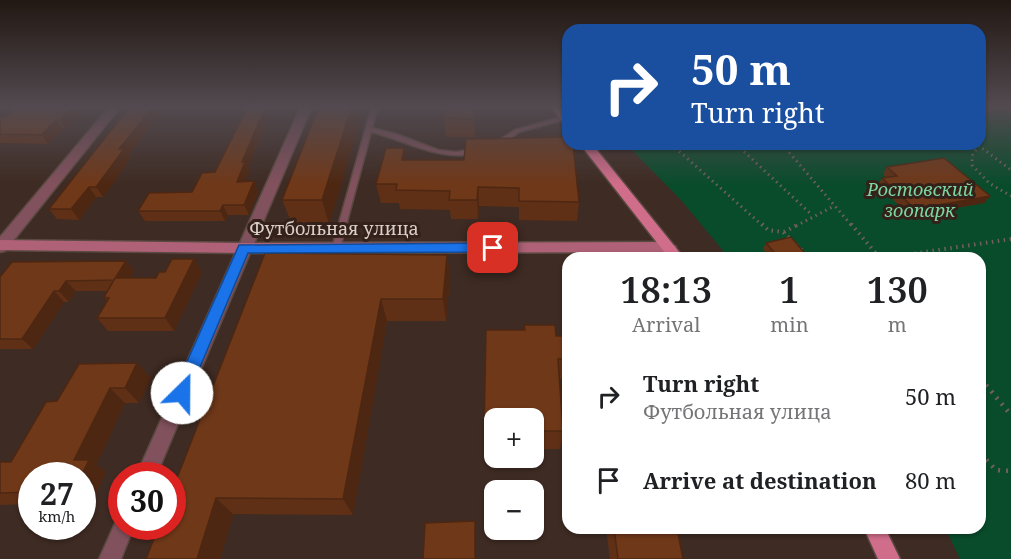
<!DOCTYPE html>
<meta charset="utf-8">
<style>
body{margin:0;font-family:"Noto Serif",serif;background:#f6f6f6;color:#202124;height:100vh;display:flex;flex-direction:column;font-size:22px;white-space:nowrap}
*{box-sizing:border-box;margin:0}
p{font-size:20px;color:#757577}
.icon{flex:none;width:33px;height:33px;fill:none;stroke:currentColor;stroke-width:2;stroke-linecap:round;stroke-linejoin:round}
.map{position:relative;flex:1;overflow:hidden}
.details{position:absolute;left:562px;top:252px;width:424px;height:282px;display:flex;flex-direction:column;background:#fff;border-radius:18px;box-shadow:0 2px 4px #0004}
.details>*{flex:none}
.hud{position:absolute;left:562px;top:24px;width:424px;height:126px;border-radius:18px;box-shadow:0 2px 4px #0004;background:#1a4fa0;color:#fff;overflow:hidden}
.buttons{position:absolute;left:484px;top:408px;display:grid;gap:12px}
.buttons a{display:grid;place-items:center;width:60px;height:60px;border-radius:12px;background:#fff;box-shadow:0 2px 4px #0004;font-size:30px}
.speed{position:absolute;left:18px;top:462px;display:flex;gap:12px;font-size:30px;font-weight:700;text-align:center}
.speed>*{display:grid;place-content:center;width:78px;height:78px;border-radius:50%;background:#fff;box-shadow:0 2px 4px #0004;line-height:1}
.speed small{font-size:15px;font-weight:400}
.speed .limit{border:9px solid #d22;background:#fff;color:#111}
.pin{position:absolute;display:grid;place-items:center;width:51px;height:51px;color:#fff;margin:-26px;border-radius:12px;box-shadow:0 3px 9px #0006}
.me{position:absolute;width:66px;margin:-33px;rotate:23deg;stroke-linejoin:round;filter:drop-shadow(0 0 4px #0008)}
.turn{display:flex;align-items:center;gap:21px;height:126px;padding:0 30px;font-size:27px}
.turn .icon{width:78px;height:78px;stroke-width:2.5}
.turn b{display:block;font-size:42px;line-height:51px}
.eta{display:flex;justify-content:space-evenly;align-items:center;height:102px;text-align:center}
.eta b{font-size:36px;font-weight:600;line-height:42px}
ul{padding:0;list-style:none}
li{display:flex;align-items:center;gap:18px;height:84px;padding:0 30px}
li div{flex:1}
li b{display:block;font-size:22px}
li em{font-style:normal}
.map>svg:first-child{display:block}
</style>
<div class="map">
<svg width="1011" height="559" viewBox="0 0 1011 559">
<rect width="100%" height="100%" fill="#3e2b23"/>
<path fill="#094c2c" d="M981,106H1011V559H960L945,528H981V258H729L681,200L626,144H981Z"/>
<g fill="none" stroke-linecap="round" stroke-linejoin="round">
<defs>
<path id="lane" d="M372,106H378L372,128L396,134L438,150L456,152L476,149L480,151L479,153C438,162 409,141 371,132L340,248L336,251L332,248Z
M565,116L567,117V119L519,132L500,146H494L493,144L515,130Z"/>
<path id="street" d="M110,106H121L5,251L0,252V237Z
M301,106H312L156,476H136Z
M122,517V526H134L121,559H99L117,519Z"/>
<path id="secondary" d="M0,240L244,243L669,242L676,247L669,252L244,253L0,250Z"/>
<path id="primary" d="M551,106H562L568,115V125L564,124Z
M580,144H592L684,258H669Z
M864,528H885L900,559H878Z"/>
</defs>
<use href="#lane" stroke="#5a4941" stroke-width="3"/>
<use href="#street" stroke="#5a4941" stroke-width="3"/>
<use href="#secondary" stroke="#5a4941" stroke-width="3"/>
<use href="#primary" stroke="#5a4941" stroke-width="3"/>
<path stroke="#72615a" stroke-width="3" stroke-dasharray="1.5 4" stroke-linecap="butt" d="M671,144L763,226
M736,144L812,215
M782,144L852,226
M978,145L1011,170
M979,145L972,156V165L989,183L1011,196
M796,226L834,206"/>
<path stroke="#72615a" stroke-width="4" stroke-dasharray="1.5 4.5" stroke-linecap="butt" d="M762,224L768,230L783,232L810,258
M851,224L880,258
M784,232L799,224
M885,258L1011,239"/>
<path stroke="#72615a" stroke-width="4.5" stroke-dasharray="2 6" stroke-linecap="butt" d="M981,379L1011,415
M981,454L996,470L1011,471"/>
<use href="#lane" fill="#81515d" fill-rule="evenodd"/>
<use href="#street" fill="#81515d" fill-rule="evenodd"/>
<use href="#secondary" fill="#ae6177" fill-rule="evenodd"/>
<use href="#primary" fill="#d06d8a" fill-rule="evenodd"/>
</g>
<path fill="#5f3016" d="M17,106H87L66,129H63L48,144L0,143V117H5Z
M130,106H167L128,155L130,159L103,197H96L79,220L57,219L49,209Z
M248,106H273V107L248,168L249,172L245,181H254L258,192L249,215H228L225,221H145L138,211L192,192L215,172Z
M319,106L329,224H292L282,200Z
M444,106H477L475,137H446L443,110Z
M406,160L579,202L577,221L519,220V207L479,206L478,219H451L450,210L400,209L399,203H381L376,184Z
M887,167L990,196L984,203L910,216L878,185L882,178H887L883,174Z
M766,243L809,258H770L763,249Z
M265,253L447,255L450,278L446,321H387L353,515L233,514L220,559H146Z
M194,259L202,272L174,331H108L97,318L107,301L104,297L108,291H76L69,302H64L33,349H0V277L126,261L134,271L130,278H156L165,272Z
M556,336H568V379H559L563,431L560,449H534V418H495V449H485L484,431Z
M151,378L139,403H125L96,465L106,472L91,504H82V476H32V504L0,505V462H11L57,401Z
M606,528H677L683,559H610Z"/>
<path fill="#4e2712" d="M73,106H87L66,129L60,120Z
M154,106H167L128,155L130,159L103,197L96,187L119,149Z
M266,106H273V107L248,168L249,172L241,192L237,182L242,162Z
M352,106H365L329,224L322,200Z
M475,106H477L475,137L474,119Z
M56,120L63,129L48,144L42,135Z
M404,148L408,167L402,160Z
M254,181L258,192L249,215L244,205Z
M89,187L96,197L79,220L71,209Z
M478,187L479,206L478,219L477,200Z
M990,196L984,203L910,216L915,209Z
M223,205L228,215L225,221L220,211Z
M447,255L450,278L446,321L443,299Z
M194,259L202,272L174,331L165,318Z
M126,261L134,271L123,290L115,280Z
M66,281L76,291L69,302L59,291Z
M54,291L64,302L33,349L22,339Z
M381,299L387,321L353,515L343,499Z
M137,363L151,378L139,403L125,388Z
M110,388L125,403L96,465L106,472L91,504L82,498V476H81L74,460Z
M216,498L233,514L220,559H197Z
M475,521L476,534V559H475Z"/>
<path fill="#6f3819" stroke="#4e2712" stroke-width="1.5" d="M17,106H73L60,120H56L42,135L0,134V117H5Z
M130,106H154L119,149H124L96,187H89L71,209H49Z
M248,106H266L242,162H245L237,182L254,181L244,205H223L220,211H138L149,193L192,192L202,173L215,172Z
M319,106H352L322,200H282Z
M444,106H475L474,119L445,118L446,110H443Z
M568,137V144H573L579,202L519,201V188L478,187L477,200H449L450,191L396,190L397,184H376L386,148H404L402,160H464L466,139Z
M944,158L990,196L915,209L882,178L897,176L887,167Z
M791,237L809,258H779L766,243Z
M265,253L447,255L443,299H381L343,499L216,498L197,559H146L159,526H172V491Z
M172,259H194L165,318H97L109,298L104,297L115,278H156L159,272H165Z
M126,261L114,280L66,281L59,291H54L22,339H0V277L12,262Z
M524,325H555L556,336H568V359H558L563,431H534V418H495V431H484L486,330H525Z
M137,363L125,388H110L74,460H89L81,476H32V492L0,493V462H11L46,402L57,401L79,364Z
M475,521V559H423L425,523Z
M614,528H677L683,559H618Z"/>
<linearGradient id="sky" x2="0" y2="1"><stop stop-color="#221813"/><stop offset="0.58" stop-color="#524a50"/><stop offset="1" stop-color="#524a50" stop-opacity="0"/></linearGradient>
<rect width="1011" height="184" fill="url(#sky)"/>
<path fill="#1a73e8" stroke="#114b97" stroke-width="1.5" d="M493,243L500,248L493,252L248,253L187,398L182,400L176,398L173,393L239,245Z"/>
<g text-anchor="middle" stroke-width="6" stroke-linejoin="round" paint-order="stroke">
<g font-size="18" font-style="italic" fill="#7bd69f" stroke="#33211a">
<text x="920" y="196">Ростовский<tspan x="920" dy="21">зоопарк</tspan></text>
</g>
<g font-size="18" fill="#dbcfca" stroke="#33211a">
<text x="334" y="235">Футбольная улица</text>
</g>
</g>
</svg>
<div class="buttons">
<a>+</a>
<a>−</a>
</div>
<div class="speed"><div>27<small>km/h</small></div><div class="limit">30</div></div>
<div class="pin" style="left:493px;top:248px;background:#d93025"><svg class="icon" aria-label="arrive" viewBox="0 0 24 24"><path d="M6 21V4h12l-3 4 3 4H6"/></svg></div>
<svg class="me" style="left:182px;top:393px" viewBox="-20 -20 40 40"><circle r="19" fill="#fff"/><path d="M0-13L10 11 0 6-10 11z" fill="#1a73e8"/></svg>
<div class="hud">
<div class="turn"><svg class="icon" aria-label="right" viewBox="0 0 24 24"><path d="M7 20v-9h11M14 6l5 5-5 5"/></svg><div><b>50 m</b>Turn right</div></div>
</div>
<section class="details">
<div class="eta">
<div><b>18:13</b><p>Arrival</p></div>
<div><b>1</b><p>min</p></div>
<div><b>130</b><p>m</p></div>
</div>
<ul>
<li><svg class="icon" aria-label="right" viewBox="0 0 24 24"><path d="M7 20v-9h11M14 6l5 5-5 5"/></svg><div><b>Turn right</b><p>Футбольная улица</p></div><em>50 m</em></li>
<li><svg class="icon" aria-label="arrive" viewBox="0 0 24 24"><path d="M6 21V4h12l-3 4 3 4H6"/></svg><div><b>Arrive at destination</b></div><em>80 m</em></li>
</ul>
</section>
</div>
